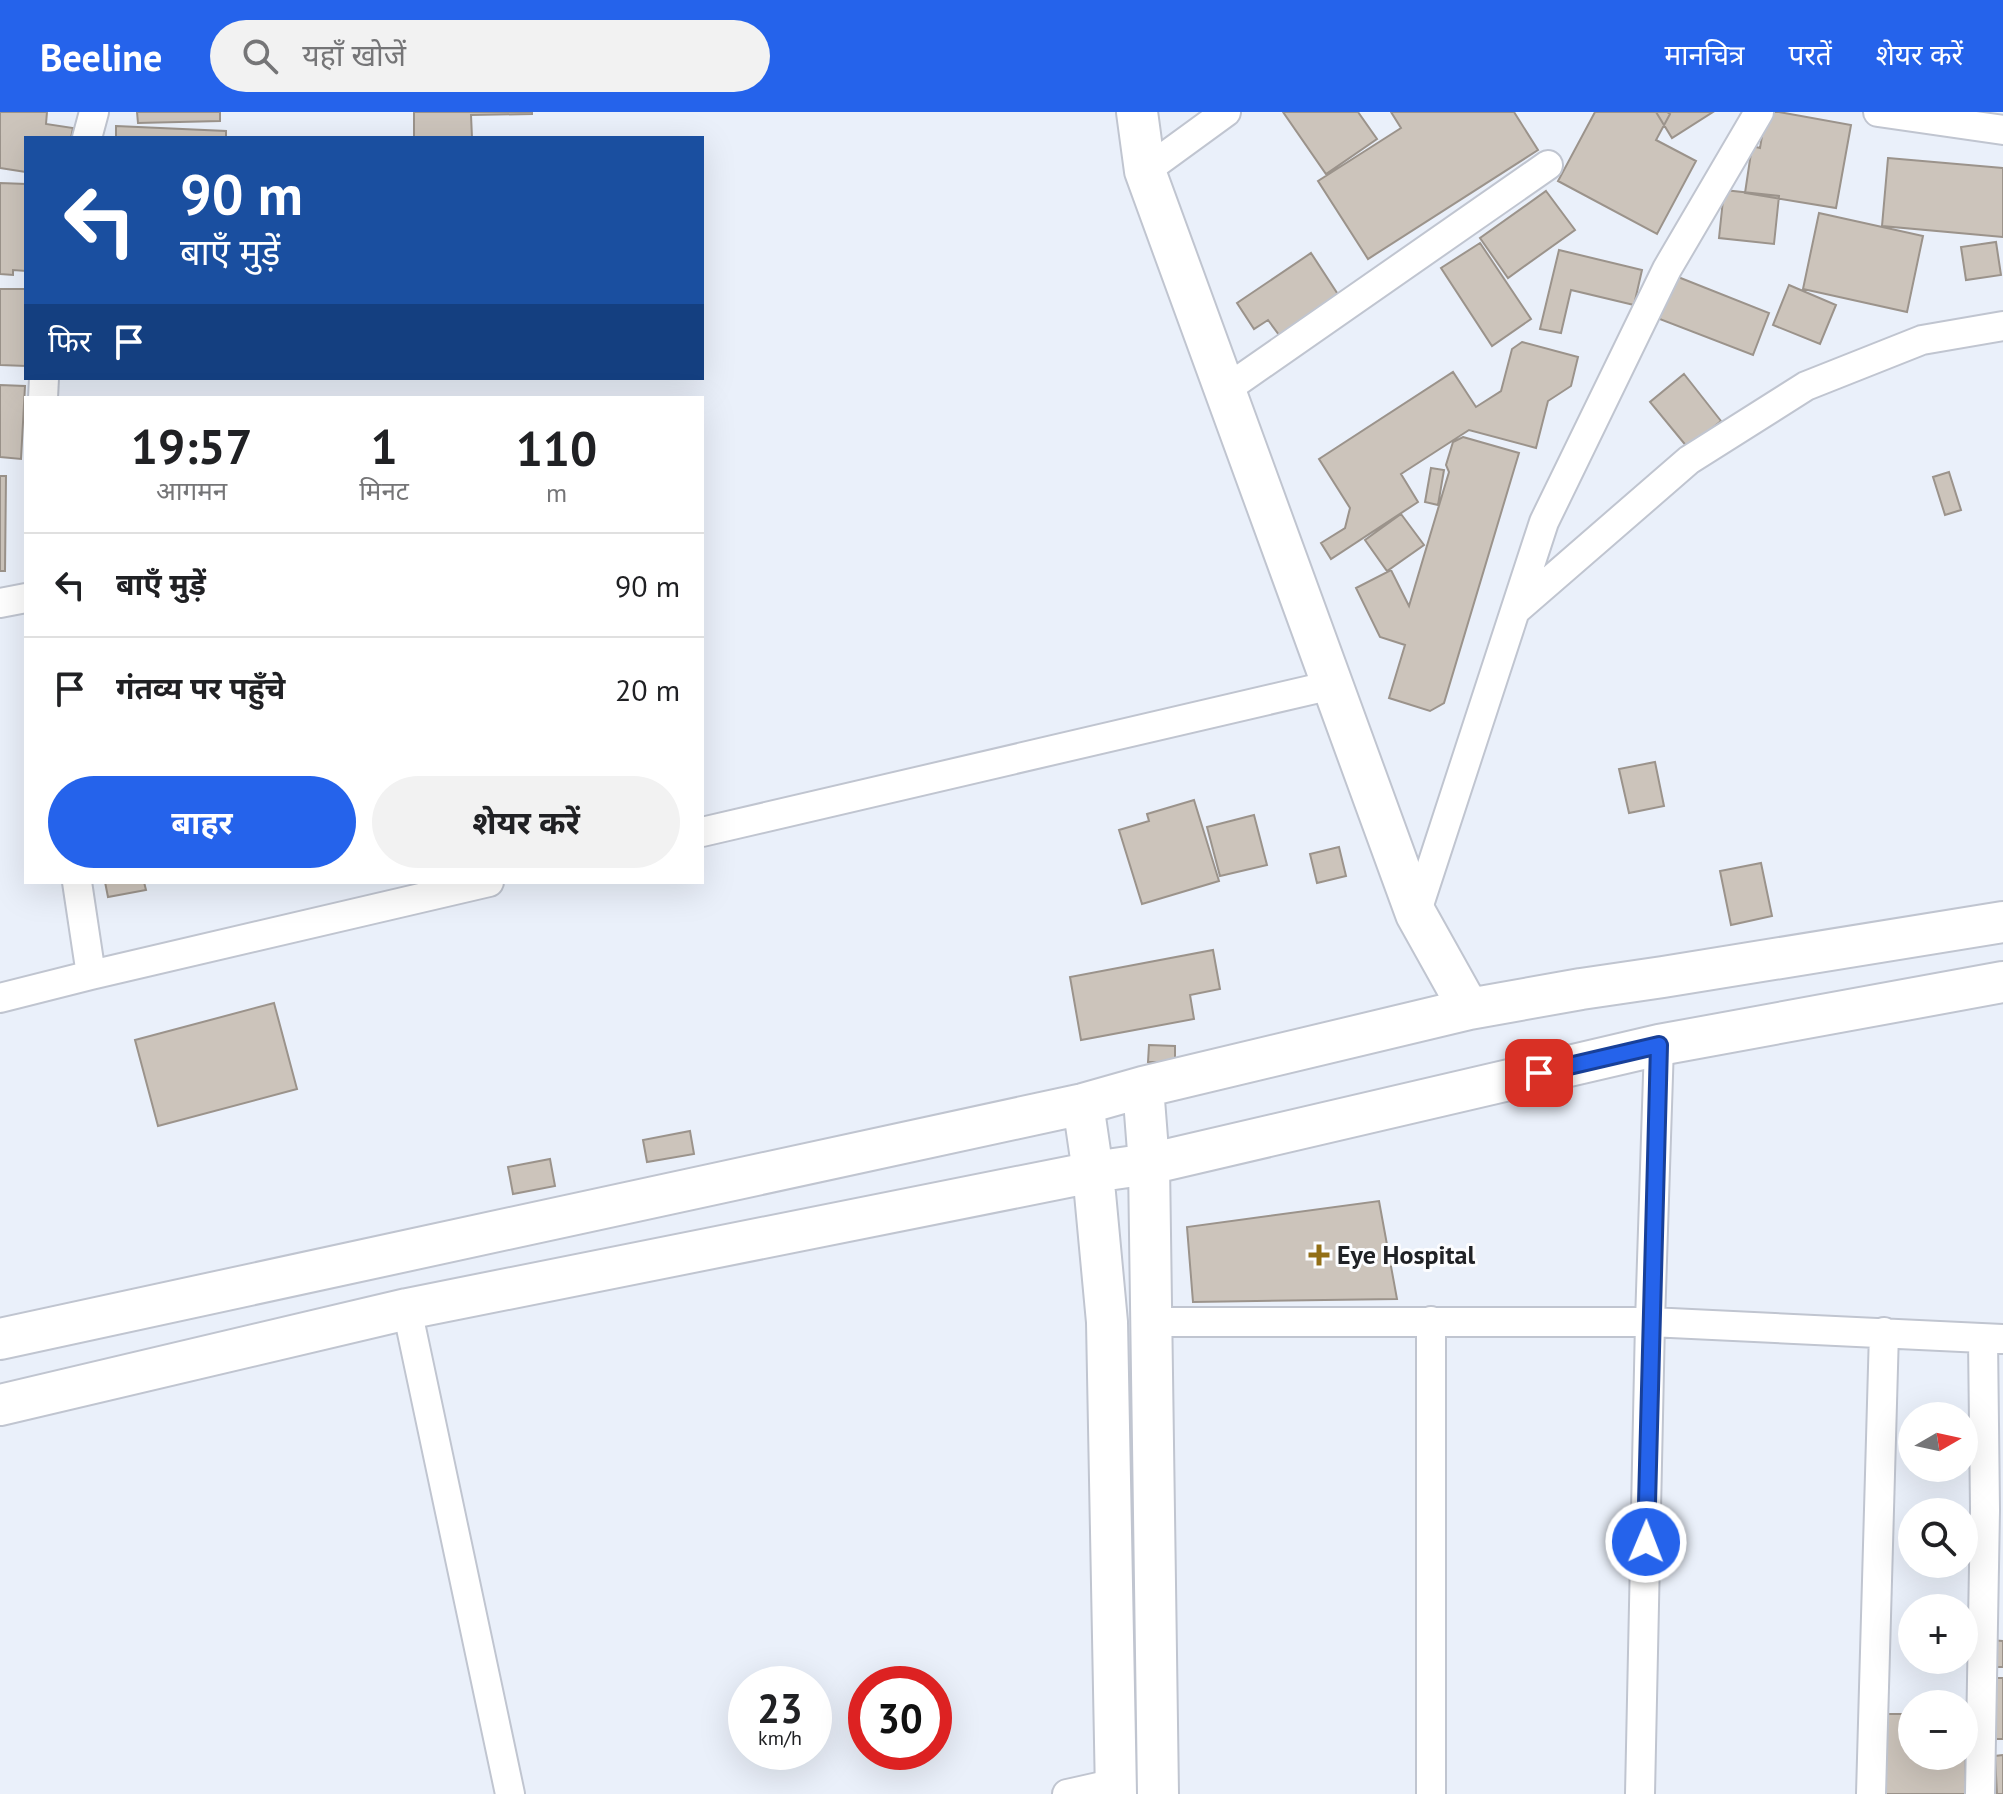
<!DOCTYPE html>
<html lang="hi">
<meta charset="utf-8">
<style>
body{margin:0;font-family:"PT Sans","Noto Sans Devanagari",sans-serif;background:#f2f2f2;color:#202124;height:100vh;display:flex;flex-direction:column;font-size:30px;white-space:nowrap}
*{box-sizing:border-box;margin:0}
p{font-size:26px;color:#757577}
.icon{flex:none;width:44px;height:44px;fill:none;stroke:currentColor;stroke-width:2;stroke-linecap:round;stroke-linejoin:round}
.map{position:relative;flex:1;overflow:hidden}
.sheet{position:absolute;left:24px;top:284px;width:680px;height:488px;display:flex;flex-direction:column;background:#fff;border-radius:0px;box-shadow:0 8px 32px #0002}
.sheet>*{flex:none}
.hud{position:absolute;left:24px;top:24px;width:680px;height:244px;border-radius:0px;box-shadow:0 8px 32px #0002;background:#1a4fa0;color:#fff;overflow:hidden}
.needle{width:52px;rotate:81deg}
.controls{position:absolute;left:1898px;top:1290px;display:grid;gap:16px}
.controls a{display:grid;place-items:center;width:80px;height:80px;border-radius:50%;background:#fff;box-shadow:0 8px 32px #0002;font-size:40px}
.speed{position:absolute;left:728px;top:1554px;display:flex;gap:16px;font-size:40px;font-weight:700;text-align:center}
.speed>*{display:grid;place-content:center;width:104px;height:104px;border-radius:50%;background:#fff;box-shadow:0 8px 32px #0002;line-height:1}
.speed small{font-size:20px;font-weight:400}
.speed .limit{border:12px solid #d22;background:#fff;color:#111}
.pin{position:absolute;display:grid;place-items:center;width:68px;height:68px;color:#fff;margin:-34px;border-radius:16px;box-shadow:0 4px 12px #0006}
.me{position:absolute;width:88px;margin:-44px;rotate:1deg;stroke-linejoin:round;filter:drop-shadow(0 0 6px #0008)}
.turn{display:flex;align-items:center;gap:28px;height:168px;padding:0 24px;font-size:36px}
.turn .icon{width:104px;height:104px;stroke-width:2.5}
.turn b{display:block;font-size:56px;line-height:68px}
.then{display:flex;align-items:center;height:76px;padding:0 24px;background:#0003;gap:16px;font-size:30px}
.eta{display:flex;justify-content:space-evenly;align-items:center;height:136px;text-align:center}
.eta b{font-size:48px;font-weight:700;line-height:56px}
.cta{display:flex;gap:16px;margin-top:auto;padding:16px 24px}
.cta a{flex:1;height:92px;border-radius:48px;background:#2563eb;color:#fff;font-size:32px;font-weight:700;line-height:92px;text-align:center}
.cta a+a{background:#f2f2f2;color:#202124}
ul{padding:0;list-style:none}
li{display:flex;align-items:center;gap:24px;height:104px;padding:0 24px;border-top:2px solid #e0e0e0}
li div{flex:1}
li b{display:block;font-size:30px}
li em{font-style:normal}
header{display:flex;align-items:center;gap:48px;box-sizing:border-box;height:112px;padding:0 40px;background:#2563eb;color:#fff}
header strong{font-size:38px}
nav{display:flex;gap:44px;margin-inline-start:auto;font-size:28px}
.search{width:560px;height:72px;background:#f2f2f2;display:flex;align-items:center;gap:20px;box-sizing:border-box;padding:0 28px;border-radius:44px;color:#757577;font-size:30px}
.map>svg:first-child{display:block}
</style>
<header>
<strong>Beeline</strong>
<div class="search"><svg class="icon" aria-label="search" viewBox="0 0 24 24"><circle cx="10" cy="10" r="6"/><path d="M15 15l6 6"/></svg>यहाँ खोजें</div>
<nav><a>मानचित्र</a><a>परतें</a><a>शेयर करें</a></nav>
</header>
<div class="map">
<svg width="2003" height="1682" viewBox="0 0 2003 1682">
<rect width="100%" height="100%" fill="#eaf0fa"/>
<path fill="#ccc4bb" stroke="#9b938b" stroke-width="2" d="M0,0H47L46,12L73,16L71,26H26V60L0,56Z
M137,0H220V9L138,11Z
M414,0H532V2L471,3L472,26H414Z
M1283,0H1358L1377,27L1326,62Z
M1391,0H1514L1538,38L1368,147L1318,69L1401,16Z
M1595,0H1667L1670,2L1656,28L1696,49L1657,122L1558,69Z
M1656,0H1713L1672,26Z
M1766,0H1779L1851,13L1836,96L1745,81L1752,34L1760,36Z
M116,14L226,19V26H116Z
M1888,46L2003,56V125L1882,114Z
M0,71L26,72V159L13,158V163L0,162Z
M1724,78L1779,84L1774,132L1719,126Z
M1546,79L1575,118L1508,166L1480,126Z
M1819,101L1923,124L1907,200L1803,177Z
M1996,130L2001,163L1966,168L1961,135Z
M1480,131L1531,207L1492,234L1441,156Z
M1559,138L1642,158L1634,193L1571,178L1561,221L1540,217Z
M1311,141L1341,187L1282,227L1268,208L1254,217L1237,191Z
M1673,163L1769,201L1753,243L1657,206Z
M1789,173L1836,193L1820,232L1773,213Z
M0,177H26V254L0,253Z
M1522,230L1578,245L1571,274L1548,289L1536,336L1469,318L1401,362L1418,390L1331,447L1321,431L1345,416L1350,396L1319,347L1453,260L1476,295L1501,279L1512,237Z
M1684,262L1721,309L1688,336L1650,290Z
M0,273L25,274L21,347L0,345Z
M1463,325L1519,341L1444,591L1430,599L1389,586L1405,533L1380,525L1356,476L1391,458L1409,494L1449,360L1446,353L1453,330Z
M1431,356L1444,358L1438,393L1425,390Z
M1949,360L1961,398L1945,403L1933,365Z
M0,364H6L5,459H0Z
M1401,402L1424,433L1387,459L1365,428Z
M1655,650L1664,694L1629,701L1619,657Z
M1194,688L1219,769L1142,792L1119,718L1149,709L1147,702Z
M1254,703L1267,753L1220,764L1207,715Z
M1339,735L1346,764L1317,771L1310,742Z
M1761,751L1772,804L1731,813L1720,759Z
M105,770H144L146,778L108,785Z
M1213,838L1220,877L1190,883L1194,907L1081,928L1070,865Z
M274,891L297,977L158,1014L135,928Z
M1149,933L1175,934V950H1148Z
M690,1019L694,1042L647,1050L643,1028Z
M550,1047L555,1074L513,1082L508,1055Z
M1379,1089L1397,1187L1193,1190L1187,1115Z
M1990,1528L2003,1529V1555H1990Z
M1989,1566H2003V1627H1988Z
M1886,1602H1912V1644H1964L1965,1602L1966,1682H1886Z
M2003,1643V1682H1997L1995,1644Z"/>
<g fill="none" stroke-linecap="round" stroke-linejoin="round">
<defs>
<path id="street" d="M1878,0L2003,18
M87,26L94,0
M1145,59L1226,0
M1225,278L1548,53
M43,286L44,266
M0,491L26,486
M1515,499L1689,348L1806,274L1922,228L2003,214
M702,720L1332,573
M77,770L91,863
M1416,802L1544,410L1667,157L1759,0
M0,886L91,863L489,770
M407,1197L510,1682
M1152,1210H1650L2003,1227
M1067,1682L1116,1671
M1431,1682V1209
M1640,1682L1650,1210L1659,933
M1871,1682L1884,1220
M1980,1682L1985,1398L1983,1227"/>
<path id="secondary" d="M1137,0L1145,59L1416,802L1469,897
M1143,975L1149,1052L1158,1682
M1083,992L1093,1060L1107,1210L1116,1682
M0,1227L1083,992L1143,975L1469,897L1581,877L1663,865L2003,810
M0,1293L407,1197L1093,1060L1149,1052L1659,933L2003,870"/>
</defs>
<use href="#street" stroke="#c0c5d0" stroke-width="32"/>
<use href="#secondary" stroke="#c0c5d0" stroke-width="44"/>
<use href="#street" stroke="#fff" stroke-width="28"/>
<use href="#secondary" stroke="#fff" stroke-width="40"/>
</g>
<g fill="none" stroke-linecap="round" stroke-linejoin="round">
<defs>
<path id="route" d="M1539,961L1659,933L1646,1430"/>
</defs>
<use href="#route" stroke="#184099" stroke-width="20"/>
<use href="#route" stroke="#2563eb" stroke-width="14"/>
</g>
<path fill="#926f16" stroke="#fcfdff" stroke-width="3" d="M1315 1131h8v8h8v8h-8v8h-8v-8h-8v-8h8z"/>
<g text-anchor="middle" stroke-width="6" stroke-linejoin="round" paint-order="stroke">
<g font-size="26" font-weight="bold" fill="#202226" stroke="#fcfdff" text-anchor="start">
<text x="1337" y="1152">Eye Hospital</text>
</g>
</g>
</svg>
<div class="controls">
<a><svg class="needle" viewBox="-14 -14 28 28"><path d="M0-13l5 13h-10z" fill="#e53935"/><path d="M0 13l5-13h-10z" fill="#757577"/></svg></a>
<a><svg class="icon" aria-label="search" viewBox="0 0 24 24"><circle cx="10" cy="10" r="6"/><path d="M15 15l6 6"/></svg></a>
<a>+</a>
<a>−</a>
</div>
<div class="speed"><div>23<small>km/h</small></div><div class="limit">30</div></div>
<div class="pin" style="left:1539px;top:961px;background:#d93025"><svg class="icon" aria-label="arrive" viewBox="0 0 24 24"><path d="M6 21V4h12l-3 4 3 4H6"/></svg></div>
<svg class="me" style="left:1646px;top:1430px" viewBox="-20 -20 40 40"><circle r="17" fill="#2563eb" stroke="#fff" stroke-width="3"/><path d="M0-11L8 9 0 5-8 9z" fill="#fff"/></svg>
<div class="hud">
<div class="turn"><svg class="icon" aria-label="left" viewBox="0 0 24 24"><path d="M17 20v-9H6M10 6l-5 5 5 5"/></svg><div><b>90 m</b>बाएँ मुड़ें</div></div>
<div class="then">फिर<svg class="icon" aria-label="arrive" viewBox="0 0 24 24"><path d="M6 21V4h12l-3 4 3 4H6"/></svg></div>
</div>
<section class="sheet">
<div class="eta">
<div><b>19:57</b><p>आगमन</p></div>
<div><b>1</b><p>मिनट</p></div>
<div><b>110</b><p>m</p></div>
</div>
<ul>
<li><svg class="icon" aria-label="left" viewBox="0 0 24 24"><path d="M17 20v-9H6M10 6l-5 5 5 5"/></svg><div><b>बाएँ मुड़ें</b></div><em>90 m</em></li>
<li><svg class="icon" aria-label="arrive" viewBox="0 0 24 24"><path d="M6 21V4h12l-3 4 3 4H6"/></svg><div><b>गंतव्य पर पहुँचे</b></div><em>20 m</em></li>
</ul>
<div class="cta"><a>बाहर</a><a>शेयर करें</a></div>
</section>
</div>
